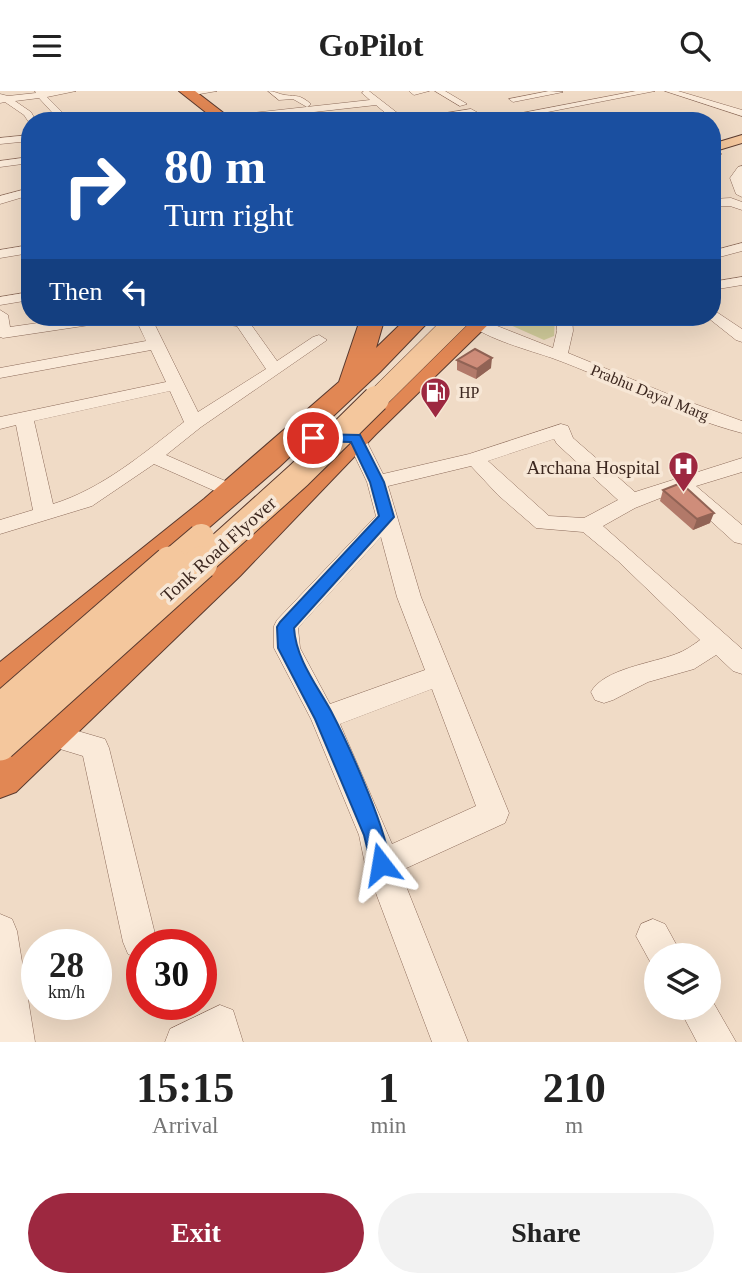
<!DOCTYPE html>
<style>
body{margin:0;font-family:Georgia,serif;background:#f2f2f2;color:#222;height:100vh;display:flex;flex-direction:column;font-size:26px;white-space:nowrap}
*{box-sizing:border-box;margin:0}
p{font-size:23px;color:#767676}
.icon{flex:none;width:38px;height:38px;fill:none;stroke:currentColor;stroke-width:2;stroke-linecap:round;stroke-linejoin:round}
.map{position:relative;height:951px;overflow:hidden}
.drawer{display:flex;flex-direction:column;background:#fff;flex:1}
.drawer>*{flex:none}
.top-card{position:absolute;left:21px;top:21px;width:700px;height:214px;border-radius:28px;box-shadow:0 7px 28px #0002;background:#1a4fa0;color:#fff;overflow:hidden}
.fabs{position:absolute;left:644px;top:852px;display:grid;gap:14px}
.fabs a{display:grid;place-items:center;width:77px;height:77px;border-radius:50%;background:#fff;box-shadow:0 7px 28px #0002;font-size:35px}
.speed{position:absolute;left:21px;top:838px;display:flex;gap:14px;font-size:35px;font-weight:700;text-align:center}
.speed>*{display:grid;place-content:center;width:91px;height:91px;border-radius:50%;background:#fff;box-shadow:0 7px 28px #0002;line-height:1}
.speed small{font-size:18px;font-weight:400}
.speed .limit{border:10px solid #d22;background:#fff;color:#111}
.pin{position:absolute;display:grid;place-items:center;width:60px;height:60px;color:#fff;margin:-30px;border:4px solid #fff;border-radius:50%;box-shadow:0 2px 7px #0007}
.me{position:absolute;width:77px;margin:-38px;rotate:346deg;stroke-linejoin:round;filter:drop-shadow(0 0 5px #0008)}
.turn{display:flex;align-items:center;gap:24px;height:147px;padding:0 28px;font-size:32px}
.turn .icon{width:91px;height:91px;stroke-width:2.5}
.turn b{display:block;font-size:49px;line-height:60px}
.then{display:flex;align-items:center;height:66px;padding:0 28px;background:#0003;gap:14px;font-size:26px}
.eta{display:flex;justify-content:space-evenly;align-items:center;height:119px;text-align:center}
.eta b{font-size:42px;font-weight:800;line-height:49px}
.action{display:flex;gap:14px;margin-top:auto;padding:14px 28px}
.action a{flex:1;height:80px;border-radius:42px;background:#9d2840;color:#fff;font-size:28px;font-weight:800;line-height:80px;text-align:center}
.action a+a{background:#f2f2f2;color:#222}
header{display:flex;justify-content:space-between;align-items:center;height:91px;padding:0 28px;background:#fff;font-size:32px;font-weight:800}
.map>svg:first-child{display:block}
</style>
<header><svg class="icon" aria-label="menu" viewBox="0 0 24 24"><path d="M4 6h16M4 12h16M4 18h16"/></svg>GoPilot<svg class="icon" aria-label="search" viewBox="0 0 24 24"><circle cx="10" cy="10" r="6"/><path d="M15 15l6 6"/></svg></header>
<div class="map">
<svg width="742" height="951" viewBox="0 0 742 951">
<rect width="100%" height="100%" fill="#f0dbc6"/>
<path fill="#cfca99" d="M499,226H555L554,245L544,249L499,229Z"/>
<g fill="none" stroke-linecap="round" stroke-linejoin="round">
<defs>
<path id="minor" d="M35,0H76L47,6L71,30H60L39,7L15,10L31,21L36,30H30V33L24,24L5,11L0,12V3L8,5L36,2Z
M186,0H217L188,5L184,2Z
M268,0C275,0 278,3 285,4C298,6 299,3 311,13L307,16L293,8L279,9Z
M364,0H369L400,24V28L370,30L389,25L376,14L234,30L220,28L225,25L370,9L362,2Z
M429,0L414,4L410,1V0Z
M435,0H445L467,13L460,15Z
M549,0L563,1L513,11L509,8Z
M636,0H655L522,26L517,23Z
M665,0H678L742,19V25Z
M471,18L484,25V30H474L476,28C466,22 455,28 446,22Z
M30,44V50L0,53V47Z
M713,61L722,63L712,71V62Z
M30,66V72L0,76V70Z
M742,75V106L736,103L730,87L738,76Z
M30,97V104L0,113V105Z
M712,108L731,107L742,111V119L730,115L712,116Z
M742,152V160L712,168V160Z
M30,154V162L0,167V159Z
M742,186V194L712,199V191Z
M30,201V209L0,214V206Z
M712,218L742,238V251L736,249L707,226H712Z
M0,219L8,224L10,236L80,226L111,227L103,232L3,247L0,246Z
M135,226H151L198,321L266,278L237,235L212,232L209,226L247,228L277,270L313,246L319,244L327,249L201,336L166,364L230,392L237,403L234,408H220L215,400L154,373L92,415L0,443V429L33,419L16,334L0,338V326L166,291L151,259L0,287V277L146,250ZM170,300L184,331C144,362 102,398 53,413L34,330Z
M556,226H572L573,240L568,262L670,304L742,330V342C676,325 616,290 552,267C532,260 483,247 469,232L472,229H482L553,257L557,240Z
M561,333L568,335L573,347L635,401L742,367V381L696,395L742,434V453L734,451L678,400L635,417L603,435L742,558V583L733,580L716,564L694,578L648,591L613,609L604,612L595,609L591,601C603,578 653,572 676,563C685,560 693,554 700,549L618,470L583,441L536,437L498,404L471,375L388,395L421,506L509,722L505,732L400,780L468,951H432L365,773L359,744L311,628L274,557V535L277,529L376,425L367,391L349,353H291L282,347L291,341L363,343L383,383L469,363ZM554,348L557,353L618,409L584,427L549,425L488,370ZM381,446L397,506L425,579L330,613L300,557L298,537ZM432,598L476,715L392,753L340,633Z
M47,631L105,648L109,657L157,851L156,854H142L140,868L128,863L123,851L83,665L37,651L33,643L37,635Z
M0,823L12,828L17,840L35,951H0Z
M653,828L665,833L682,864H656V878L653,876L636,845L641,833Z
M709,904L736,951H697L679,917H709Z
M220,914L233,919L243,951H165L170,938Z"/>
<path id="major" d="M742,44V52L712,61V53Z"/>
<path id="highway" d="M179,0H195L234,30H217Z
M361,226H385L376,257L408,226H433L380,281L279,376L14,605L0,610V571L204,408L339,291Z
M471,226H496L376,343L240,485L16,701L0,707V659L216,467L356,331Z"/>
</defs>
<use href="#minor" stroke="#8c6b5a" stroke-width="1"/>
<use href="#major" stroke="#5a3a2f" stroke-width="2"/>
<use href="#highway" stroke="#5a3a2f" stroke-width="2"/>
<use href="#minor" fill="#faead9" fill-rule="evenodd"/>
<use href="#major" fill="#f4c79d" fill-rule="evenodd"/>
<use href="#highway" fill="#e18754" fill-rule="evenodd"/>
<defs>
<path id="major-bridge-far2" d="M375,310L460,226"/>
<path id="major-bridge-far1" d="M168,474L201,446
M199,474L299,384L376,308"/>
<path id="major-bridge" d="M0,620L170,472
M0,653L201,472"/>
</defs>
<use href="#major-bridge-far2" stroke="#5a3a2f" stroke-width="22" stroke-linecap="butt"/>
<use href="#major-bridge-far1" stroke="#5a3a2f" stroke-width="28" stroke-linecap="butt"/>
<use href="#major-bridge" stroke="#5a3a2f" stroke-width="35" stroke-linecap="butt"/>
<use href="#major-bridge-far2" stroke="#f4c79d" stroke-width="21"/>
<use href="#major-bridge-far1" stroke="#f4c79d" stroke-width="26"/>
<use href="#major-bridge" stroke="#f4c79d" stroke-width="33"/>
</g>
<path fill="#b27969" d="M457,269L491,277L476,288L457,279Z
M663,399L710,432L693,439L660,410Z"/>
<path fill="#916355" d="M492,267L491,277L476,288L477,278Z
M714,422L710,432L693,439L697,428Z"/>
<path fill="#cf8d7a" stroke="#916355" stroke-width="2" d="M475,258L492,267L477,278L457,269Z
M681,392L714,422L697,428L663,399Z"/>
<path fill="#1a73e8" stroke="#114b97" stroke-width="2" d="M313,343L360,344L384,391L394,426L294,537C296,568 316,593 331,620C344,645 398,759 388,781L381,784L373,781L364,744L315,628L278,557L277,536L280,531L379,425L370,391L351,351L308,350V345Z"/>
<defs>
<symbol id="fuel-pin" viewBox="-11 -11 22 30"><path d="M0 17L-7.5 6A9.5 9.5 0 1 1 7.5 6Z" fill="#9d2840" stroke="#f7e7d6"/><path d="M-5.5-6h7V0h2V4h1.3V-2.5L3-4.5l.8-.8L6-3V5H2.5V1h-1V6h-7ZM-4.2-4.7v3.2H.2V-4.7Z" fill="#fff"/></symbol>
<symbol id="hospital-pin" viewBox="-11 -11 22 30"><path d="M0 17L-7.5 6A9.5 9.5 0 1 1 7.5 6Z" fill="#9d2840" stroke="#f7e7d6"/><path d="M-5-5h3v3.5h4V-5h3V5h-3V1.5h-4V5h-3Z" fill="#fff"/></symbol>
</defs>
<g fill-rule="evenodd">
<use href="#fuel-pin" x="418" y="284" width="35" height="47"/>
<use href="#hospital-pin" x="666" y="358" width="35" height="47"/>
</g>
<g text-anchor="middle" stroke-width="7" stroke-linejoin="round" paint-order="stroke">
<g font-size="16" fill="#3c271f" stroke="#f7e7d6" text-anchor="start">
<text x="459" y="307">HP</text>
</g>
<g font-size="16" fill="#3c271f" stroke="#f7e7d6">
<text transform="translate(650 301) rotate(22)" y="6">Prabhu Dayal Marg</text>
</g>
<g font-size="19" fill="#3c271f" stroke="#f7e7d6" text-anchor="end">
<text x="660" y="383">Archana Hospital</text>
</g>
<g font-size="19" fill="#3c271f" stroke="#f7e7d6">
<text transform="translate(218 458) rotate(-42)" y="7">Tonk Road Flyover</text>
</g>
</g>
</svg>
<div class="fabs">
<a><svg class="icon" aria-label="layers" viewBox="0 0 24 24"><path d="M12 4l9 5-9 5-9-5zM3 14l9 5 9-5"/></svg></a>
</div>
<div class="speed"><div>28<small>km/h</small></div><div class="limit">30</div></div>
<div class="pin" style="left:313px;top:347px;background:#d93025"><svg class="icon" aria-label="arrive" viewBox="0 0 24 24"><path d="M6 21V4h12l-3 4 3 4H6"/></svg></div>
<svg class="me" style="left:381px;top:773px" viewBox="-20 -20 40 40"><path d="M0-17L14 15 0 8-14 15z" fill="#1a73e8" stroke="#fff" stroke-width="4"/></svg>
<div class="top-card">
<div class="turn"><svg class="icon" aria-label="right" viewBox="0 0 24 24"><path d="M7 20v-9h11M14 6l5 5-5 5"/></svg><div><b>80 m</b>Turn right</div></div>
<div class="then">Then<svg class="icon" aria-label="left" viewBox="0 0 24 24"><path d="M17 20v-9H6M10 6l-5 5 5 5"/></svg></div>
</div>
</div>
<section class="drawer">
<div class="eta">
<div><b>15:15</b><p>Arrival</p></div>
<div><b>1</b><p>min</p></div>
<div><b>210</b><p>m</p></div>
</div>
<div class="action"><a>Exit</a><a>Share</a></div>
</section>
